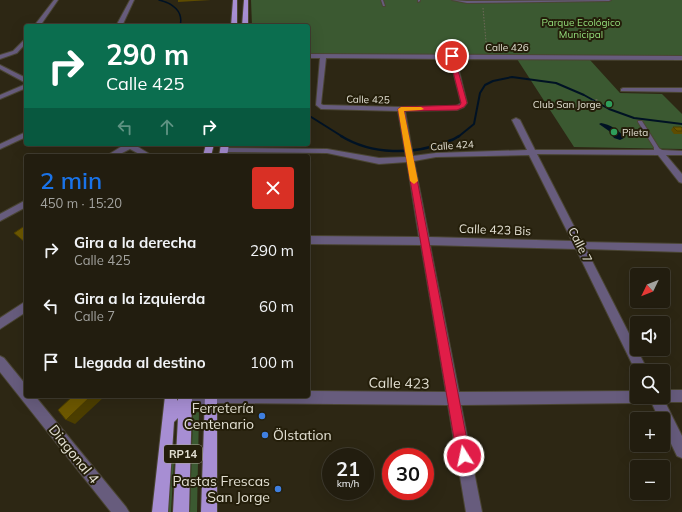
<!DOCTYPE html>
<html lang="es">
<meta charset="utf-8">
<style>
body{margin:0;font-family:Mulish,sans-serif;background:#2a2618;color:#f1f3f6;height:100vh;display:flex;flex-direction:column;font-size:15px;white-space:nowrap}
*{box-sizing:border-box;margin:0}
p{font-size:13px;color:#a2a29e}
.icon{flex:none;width:22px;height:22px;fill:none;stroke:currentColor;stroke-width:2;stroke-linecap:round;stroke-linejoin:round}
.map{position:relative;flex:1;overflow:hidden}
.sheet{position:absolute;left:24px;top:154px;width:286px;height:244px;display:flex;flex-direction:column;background:#221d0f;border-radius:4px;box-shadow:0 4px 16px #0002,0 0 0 1px #3f3b2f}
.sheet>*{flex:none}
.banner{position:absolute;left:24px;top:24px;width:286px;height:122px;border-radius:4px;box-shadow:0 4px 16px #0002,0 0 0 1px #3f3b2f;background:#0b6e4f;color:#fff;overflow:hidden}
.needle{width:26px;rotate:227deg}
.fabs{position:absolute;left:630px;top:268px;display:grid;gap:8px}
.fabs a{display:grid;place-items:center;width:40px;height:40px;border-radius:4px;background:#221d0f;box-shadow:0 4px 16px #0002,0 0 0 1px #3f3b2f;font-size:20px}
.speed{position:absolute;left:322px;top:448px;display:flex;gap:8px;font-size:20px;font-weight:700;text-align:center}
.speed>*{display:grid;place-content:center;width:52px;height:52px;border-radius:50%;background:#221d0f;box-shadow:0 4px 16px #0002,0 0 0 1px #3f3b2f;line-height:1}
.speed small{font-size:10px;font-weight:400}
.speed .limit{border:6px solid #d22;background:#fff;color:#111}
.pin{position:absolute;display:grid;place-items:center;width:34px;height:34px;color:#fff;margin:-17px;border:2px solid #fff;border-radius:50%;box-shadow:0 1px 4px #0007}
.me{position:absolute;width:44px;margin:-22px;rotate:350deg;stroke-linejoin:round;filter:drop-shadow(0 0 3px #0008)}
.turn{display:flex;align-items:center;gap:14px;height:84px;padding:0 16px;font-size:18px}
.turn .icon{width:52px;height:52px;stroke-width:2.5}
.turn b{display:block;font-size:28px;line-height:34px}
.lanes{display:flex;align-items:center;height:38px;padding:0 16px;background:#0003;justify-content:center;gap:20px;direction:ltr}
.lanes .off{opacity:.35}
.round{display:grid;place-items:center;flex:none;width:42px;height:42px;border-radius:4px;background:#2a2618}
.head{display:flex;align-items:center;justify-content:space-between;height:68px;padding:0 16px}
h1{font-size:24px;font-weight:600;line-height:30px;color:#1a73e8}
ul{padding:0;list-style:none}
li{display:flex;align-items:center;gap:12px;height:56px;padding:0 16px}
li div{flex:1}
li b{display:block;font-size:15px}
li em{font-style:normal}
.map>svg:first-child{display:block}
</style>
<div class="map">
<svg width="682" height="512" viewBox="0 0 682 512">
<rect width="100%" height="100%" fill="#2d2714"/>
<path fill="#3b5931" d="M251,0H682V56L308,54V26H252Z
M517,59L590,60L620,93L662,94L682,114V149L574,147Z
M199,412L197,512H190L193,413Z
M174,461L171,512H166L170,467Z"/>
<path fill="#001224" d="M601,123C609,124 621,131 624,138L620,140L614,138L609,131L599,124Z"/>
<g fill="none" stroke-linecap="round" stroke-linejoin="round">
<path stroke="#001224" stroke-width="1.5" d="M159,0C172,3 184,11 180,26"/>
<path stroke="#001224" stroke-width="2" d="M308,115L343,137
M458,137L474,124L480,93L485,85L493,81L512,77L556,83L584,95L609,109L634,118L682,124"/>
<path stroke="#001224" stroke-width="2.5" d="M341,136C372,155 413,155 446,142C450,141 455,139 459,136"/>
<defs>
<path id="lane" d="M381,0H383L385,6H383Z
M418,0H420V1L418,2Z
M638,121H642L659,148V149H655L638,122Z"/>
<path id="street" d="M54,0H58L40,26H34Z
M130,0H134L122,26H116Z
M452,0L467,1L611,0L609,1L467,3Z
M26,38V43L17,53L0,59V55L13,51Z
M308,54L682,56V60L456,59L467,103L464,107L457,110L405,111L413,156L436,153L527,150L512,120L516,118L520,120L535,150H654V147H657L662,150L682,151V155H666L682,174V183L679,182L658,155L537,154L582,242L682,244V252L586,249L648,371H637V374L576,249L430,245L459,392L637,391V397H643L642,402L637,403L461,405L482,512H466L448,405L210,403L186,408L181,406L179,401L182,396H308V391L446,392L421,245L308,244V236L419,237L407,162L379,164L327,153L224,152L220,150L224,148L327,149L379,158L406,157L398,111L321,109L316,105L320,58H308ZM326,58L450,59L461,103L456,106L401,107L323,105L321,104ZM529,155L572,241L429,237L414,161L436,157Z
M0,65L26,78V83L0,69Z
M26,84V88L0,99V95Z
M623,88H682V92L621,91V89Z
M26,132V137L0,149V144Z
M123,144H133L153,156H143L130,149L116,156H106L124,145Z
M26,200V207L0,221V214Z
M26,301V312L0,329V318Z
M0,356L4,358L26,385V396H35L126,507L129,512H111L0,372Z
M663,390H682V402H665L682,436V458L677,456L663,427V419H659L649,397H663Z"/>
<path id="primary" d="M233,0H237V26H231Z
M244,0H248V26H242Z
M206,144H214L211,156H203Z
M221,144H229L227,156H219Z
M165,396H177V401L180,396H192V398L189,512H173L178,418L174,422L168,512H152Z
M205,396H217V512H201Z"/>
</defs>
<use href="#lane" stroke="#4a4533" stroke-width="2"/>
<use href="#street" stroke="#4a4533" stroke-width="2"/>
<use href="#primary" stroke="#4a4533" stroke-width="2"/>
<path stroke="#6f6a59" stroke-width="1" stroke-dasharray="1.5 1.5" stroke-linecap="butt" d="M483,8L486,42L491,48V51"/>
<path stroke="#6f6a59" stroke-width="1.5" stroke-dasharray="2 2" stroke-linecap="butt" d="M588,103L599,99"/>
<use href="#lane" fill="#675c7d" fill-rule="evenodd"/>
<use href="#street" fill="#675c7d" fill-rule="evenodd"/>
<use href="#primary" fill="#a78ed3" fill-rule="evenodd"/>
</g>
<path fill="#5e4c00" d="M178,0H211L178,2Z
M673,127L682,128V134H674L671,130Z"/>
<path fill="#4c3e00" d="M91,396H107L104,397L75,424L66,420Z"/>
<path fill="#6d5800" stroke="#4c3e00" d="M673,127H681L682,128V131H677Z
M26,225V243L14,233Z
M73,396H91L66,420L58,410Z"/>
<path fill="#e11d48" stroke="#92132f" d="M452,54L454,56L467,103L464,107L457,110L404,111L470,456L468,460L464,462L459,460L457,456L398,109L401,107L460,105L461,103L449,56Z"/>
<path fill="#f59e0b" d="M401,107H421L424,109L421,110L404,111L418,181L414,184L410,181L398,109Z"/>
<g fill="#2e9e5b" stroke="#241e0a" stroke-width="1.5">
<circle cx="609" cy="104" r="4"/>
<circle cx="614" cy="132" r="4"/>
</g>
<g fill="#3f7fe0" stroke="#241e0a" stroke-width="1.5">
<circle cx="262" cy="416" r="4"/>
<circle cx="265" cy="435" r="4"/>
<circle cx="278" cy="489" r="4"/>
</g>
<g text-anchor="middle" stroke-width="4" stroke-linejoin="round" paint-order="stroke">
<g font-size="10" fill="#93dd7b" stroke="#241e0a">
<text x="581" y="26">Parque Ecológico<tspan x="581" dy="12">Municipal</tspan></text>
</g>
<g font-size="10" fill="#e3e0d3" stroke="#241e0a">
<text x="507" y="51">Calle 426</text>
<text transform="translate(368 99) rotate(1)" y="4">Calle 425</text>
<text transform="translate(452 145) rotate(-4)" y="4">Calle 424</text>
</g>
<g font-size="10" fill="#e3e0d3" stroke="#241e0a" text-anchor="end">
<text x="601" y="108">Club San Jorge</text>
<text x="622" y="136" text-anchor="start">Pileta</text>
</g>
<rect fill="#241e0a" stroke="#aaa697" stroke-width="1" x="164" y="445" width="38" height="18" rx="3"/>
<g font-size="11" font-weight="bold" fill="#e3e0d3">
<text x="183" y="458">RP14</text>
</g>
<g font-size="12" fill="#e3e0d3" stroke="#241e0a">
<text transform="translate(495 230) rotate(2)" y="4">Calle 423 Bis</text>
<text transform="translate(580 245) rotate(63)" y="4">Calle 7</text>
</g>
<g font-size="14" fill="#e3e0d3" stroke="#241e0a">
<text transform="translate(399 383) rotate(1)" y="5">Calle 423</text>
<text transform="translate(74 454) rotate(51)" y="5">Diagonal 4</text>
</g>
<g font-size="14" fill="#e3e0d3" stroke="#241e0a" text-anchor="end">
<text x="254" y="413">Ferretería<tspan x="254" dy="16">Centenario</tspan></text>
<text x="273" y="440" text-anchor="start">Ölstation</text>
<text x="270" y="486">Pastas Frescas<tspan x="270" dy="16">San Jorge</tspan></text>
</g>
</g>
</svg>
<div class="fabs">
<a><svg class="needle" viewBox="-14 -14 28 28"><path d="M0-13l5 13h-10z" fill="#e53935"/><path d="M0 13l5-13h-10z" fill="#a2a29e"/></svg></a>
<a><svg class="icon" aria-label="sound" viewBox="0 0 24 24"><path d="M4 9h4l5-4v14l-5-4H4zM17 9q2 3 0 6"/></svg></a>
<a><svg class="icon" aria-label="search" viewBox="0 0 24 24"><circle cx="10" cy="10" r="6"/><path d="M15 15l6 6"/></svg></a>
<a>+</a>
<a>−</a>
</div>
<div class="speed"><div>21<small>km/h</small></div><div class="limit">30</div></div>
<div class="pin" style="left:452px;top:56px;background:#d93025"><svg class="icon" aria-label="arrive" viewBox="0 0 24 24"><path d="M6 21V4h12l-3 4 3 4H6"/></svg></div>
<svg class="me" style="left:464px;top:456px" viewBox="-20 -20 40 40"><circle r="17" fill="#e11d48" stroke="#fff" stroke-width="3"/><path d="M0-11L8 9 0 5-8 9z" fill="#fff"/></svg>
<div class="banner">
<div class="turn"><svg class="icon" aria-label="right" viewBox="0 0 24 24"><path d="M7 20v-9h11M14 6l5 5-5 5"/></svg><div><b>290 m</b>Calle 425</div></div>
<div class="lanes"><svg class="icon off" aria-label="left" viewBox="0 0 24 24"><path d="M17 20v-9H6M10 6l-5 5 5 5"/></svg><svg class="icon off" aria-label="ahead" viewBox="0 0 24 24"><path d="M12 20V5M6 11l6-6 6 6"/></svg><svg class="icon" aria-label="right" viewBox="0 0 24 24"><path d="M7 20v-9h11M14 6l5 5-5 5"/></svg></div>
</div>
<section class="sheet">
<div class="head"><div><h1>2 min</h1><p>450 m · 15:20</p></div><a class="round" style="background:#d93025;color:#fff"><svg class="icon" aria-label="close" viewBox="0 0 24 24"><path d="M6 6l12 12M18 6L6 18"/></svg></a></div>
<ul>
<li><svg class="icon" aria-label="right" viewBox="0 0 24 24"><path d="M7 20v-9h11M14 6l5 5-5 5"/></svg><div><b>Gira a la derecha</b><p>Calle 425</p></div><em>290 m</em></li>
<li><svg class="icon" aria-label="left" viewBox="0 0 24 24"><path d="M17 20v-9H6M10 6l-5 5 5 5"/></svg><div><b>Gira a la izquierda</b><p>Calle 7</p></div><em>60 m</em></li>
<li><svg class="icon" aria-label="arrive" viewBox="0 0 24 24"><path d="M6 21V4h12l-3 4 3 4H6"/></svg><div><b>Llegada al destino</b></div><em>100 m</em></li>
</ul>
</section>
</div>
